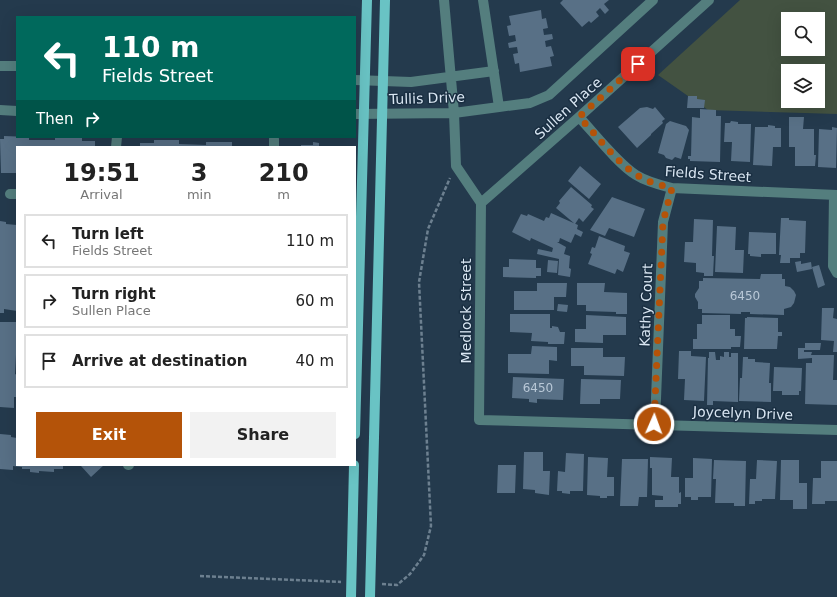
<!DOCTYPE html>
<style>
body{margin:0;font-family:"DejaVu Sans",sans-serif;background:#f2f2f2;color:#222;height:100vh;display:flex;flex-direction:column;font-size:15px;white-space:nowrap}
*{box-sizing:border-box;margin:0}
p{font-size:13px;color:#767676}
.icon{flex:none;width:22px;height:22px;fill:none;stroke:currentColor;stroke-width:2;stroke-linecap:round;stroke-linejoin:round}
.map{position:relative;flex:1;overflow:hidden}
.details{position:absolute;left:16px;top:146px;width:340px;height:320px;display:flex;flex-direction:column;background:#fff;border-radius:0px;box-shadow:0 4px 16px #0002}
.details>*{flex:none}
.top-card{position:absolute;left:16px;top:16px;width:340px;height:122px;border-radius:0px;box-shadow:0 4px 16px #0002;background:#00695c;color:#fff;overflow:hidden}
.buttons{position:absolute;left:781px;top:12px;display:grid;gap:8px}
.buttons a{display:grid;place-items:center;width:44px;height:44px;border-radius:0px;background:#fff;box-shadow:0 4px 16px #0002;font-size:20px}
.pin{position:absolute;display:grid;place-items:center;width:34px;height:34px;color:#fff;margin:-17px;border-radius:8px;box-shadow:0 2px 6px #0006}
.me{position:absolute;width:44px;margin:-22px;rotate:2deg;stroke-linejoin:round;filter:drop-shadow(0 0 3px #0008)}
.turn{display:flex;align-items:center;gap:14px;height:84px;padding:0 20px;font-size:18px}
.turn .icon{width:52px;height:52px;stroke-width:2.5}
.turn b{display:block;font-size:28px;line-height:34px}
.then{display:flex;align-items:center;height:38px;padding:0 20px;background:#0003;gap:8px;font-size:15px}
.eta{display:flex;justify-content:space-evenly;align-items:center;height:68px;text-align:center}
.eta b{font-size:24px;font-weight:700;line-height:28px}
.button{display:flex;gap:8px;margin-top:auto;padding:8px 20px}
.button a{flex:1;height:46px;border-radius:0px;background:#b45309;color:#fff;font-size:16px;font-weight:700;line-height:46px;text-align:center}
.button a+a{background:#f2f2f2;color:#222}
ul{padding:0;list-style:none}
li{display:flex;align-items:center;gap:12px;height:54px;margin:0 8px 6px;padding:0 12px;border:2px solid #e0e0e0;border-radius:0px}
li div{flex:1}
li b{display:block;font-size:15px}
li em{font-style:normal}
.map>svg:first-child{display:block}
</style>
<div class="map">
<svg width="837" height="597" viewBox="0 0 837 597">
<rect width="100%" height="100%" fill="#243a4d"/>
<path fill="#435241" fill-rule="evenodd" d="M740,0H837V114L708,110L658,75ZM788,19H818V49H788ZM788,71H818V101H788Z"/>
<path fill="#587086" d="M563,0H609L604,4L609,10L605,14L600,8L596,12L599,16L591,23L589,21L582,27L560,3Z
M541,10L542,19L546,18L548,28L543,29L544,35L552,34L553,39L545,41L546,47L551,46L554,56L550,57L552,66L520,72L519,63L515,64L513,54L518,53L517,47L509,48L508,43L516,41L515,35L509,36L507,26L511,25L509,16Z
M688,96H697V99L705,100L704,108H687Z
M647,107L653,109L655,107L665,119L662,121L663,123L651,134V135L637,148L618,127L640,108Z
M700,109L716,110V116H721L720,162L690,161V159H688V156H691L692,117L700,118Z
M789,117H804L803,129H814V155H816L815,166H795V147H789Z
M670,121L686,126L689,130L681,159L675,157L672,160L666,158L664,155L658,153L666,124Z
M731,121L738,122V124H751L750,162L731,161L732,142H724L725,123H730Z
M768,125L775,126V128H781V147H773L772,166L753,165L755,127H768Z
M832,127L837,128L836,168L818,167L819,129L832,130Z
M4,136L29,137V140H55V138L82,137V141H95V147H17V173H1L0,139H4Z
M154,140H179V144L206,145V142H232V147H140V143H154Z
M313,142L319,143V146H322V147H301V145H313Z
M580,166L601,184L589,199L568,181Z
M571,187L592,205L591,207L594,209L583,222L579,218L575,224L556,208L560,203L559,201Z
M612,197L645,209L634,237L609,228L605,236L590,230Z
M551,213L578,225L577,229L583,232L581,237L575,234L571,243L560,238L559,242H557L566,247L564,254L570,256L569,268L571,269L570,277L558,275L559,259L537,254L538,249L552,252L553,248L531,238L530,241L512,232L521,214L527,216L528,214L544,221L546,217L549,218Z
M781,218H789V220L806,221L805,253H800V258H790V263H780L781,255H779Z
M694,219L713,220L712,256H714L713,276H704V273L696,272V263L684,262L685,242H693Z
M0,221L6,222V224L17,225V311L4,309V313H0Z
M717,226L736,227L735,250H744L743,273L715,272Z
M749,232L776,233V254H761V257L750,256V254H748Z
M599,236L625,246L624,251L630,253L623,272L617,269L615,274L588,264L592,254L590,253L592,247L595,248Z
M509,259L536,260V268H541V276H536V278L503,277V267H509Z
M548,260L558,261L557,273L547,272Z
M801,261V264L811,262L812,269L797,272L795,262Z
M819,265L825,285L818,288L812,267Z
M761,274H782V279H785V286L790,287L794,291L796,295L794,303L791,307L784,309V315L750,314V312H741V314L702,313V309H698V302L695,297V294L699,288V281H703V278L760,279Z
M537,283H567L566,297H554V310H514V291H537Z
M577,283H605L604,292L627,293V314H616V312L586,311V305H577Z
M558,304L568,305L567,312L557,311Z
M822,308H834L833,318L837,319V352H833L834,341L821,340Z
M510,314H550V328H552V326L558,327L560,332H565L564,344H548V342L531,341L532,333L510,332Z
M586,315L626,317V335H603V343L575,342V329H586Z
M702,315H730V329H735V336H741L740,347H731V349H693V339H697V324H702Z
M747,317L778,318V332H782V336H778L777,349H744L745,318H747Z
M0,322H16L17,353V355H16L15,374L17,375V397H14V408L0,407Z
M805,343H821L820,350H804V352H812L811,355H834L833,380H837V405L805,404L806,363H812V358L798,359V348H805Z
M532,346L557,347V361L549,360V374L508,373V354H531Z
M571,348H603V357H625L624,376L584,375V366H571Z
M679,351H691V356L706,357L704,401L684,400L685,379H678Z
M709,352H715L716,360H720V356L724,357V352H729V357H731V353H738V402L713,401V405H707L708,358H709Z
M743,357H748V359H755V362L770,363L769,383H771V402L739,401L740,378H742Z
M774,367L802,368L801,391H799V395H782V391H773Z
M513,377L564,379L563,400L537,399V403L529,402V399L512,398Z
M581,379L621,380L620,399H600V404H580Z
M0,434L11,435V437L17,438V465H63V469H54V472L39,471V473L30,472V469H22V467L13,466V470L0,469Z
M524,452H543V471H550L549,495L535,493V490L523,489Z
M566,453L584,454L583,491H570V494L562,493V491H557L558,471L565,472Z
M588,457L608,458L607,477H614V496H607V498H600V496L587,495Z
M650,457L672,458L671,477H679V493L681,492V504H678V507H655V500H663V496L652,495V468H650Z
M693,458L712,459L711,497H698V500H691V497H685V478H693Z
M622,459H648L647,497H639L638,506H620Z
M714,460L746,461L745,506H734V503H715L716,479H713Z
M757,460L777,461L775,499H762V501H755V504H749L750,479H756Z
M781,460H799V483H807V509H793V500H780Z
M821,461H837V501H825V504H812L813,478H821Z
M82,465H104L91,477L81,466Z
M498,465H516L515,493H497Z"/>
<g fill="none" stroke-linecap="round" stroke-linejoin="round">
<path stroke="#6d8090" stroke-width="2.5" stroke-dasharray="4 2" stroke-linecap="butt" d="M200,576L341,582
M382,584L397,585L410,574L424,555L431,526L419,282L428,229L450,178"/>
<path stroke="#547e7e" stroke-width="10" d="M444,0L454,113L456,166L481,203
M483,0L499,107L530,103L549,95L653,0
M0,66H17
M355,80L411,82L494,71
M0,110L17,111
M355,114L454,113L499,107
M579,117C594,133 618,164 636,175C647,182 660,185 672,188L837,195
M116,147L117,137
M274,147V139
M10,194H17
M834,195L833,266L837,273
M481,203L479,420L837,430
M481,203L579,117L709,0
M655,424L663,222L672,188
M128,465H129"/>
<path stroke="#69c3c4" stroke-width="10" d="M355,434L367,0
M351,597L354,465
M370,597L385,0"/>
</g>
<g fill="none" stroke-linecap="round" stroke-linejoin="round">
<path stroke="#b45309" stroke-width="7" stroke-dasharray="0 12.6" d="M638,64L579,117C595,133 618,164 637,175C647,182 660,185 672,188L663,222L654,424"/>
</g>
<g text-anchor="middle" stroke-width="3" stroke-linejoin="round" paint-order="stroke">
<g font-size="12" fill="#b9c8d7">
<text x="745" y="300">6450</text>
<text x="538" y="392">6450</text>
</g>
<g font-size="14" fill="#d9e6f2" stroke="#1a2f42">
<text transform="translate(427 98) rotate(-2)" y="5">Tullis Drive</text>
<text transform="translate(568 108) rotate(-42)" y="5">Sullen Place</text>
<text transform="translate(708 174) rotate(4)" y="5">Fields Street</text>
<text transform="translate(646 305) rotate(-88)" y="5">Kathy Court</text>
<text transform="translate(466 311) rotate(-90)" y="5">Medlock Street</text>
<text transform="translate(743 413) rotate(2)" y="5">Joycelyn Drive</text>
</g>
</g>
</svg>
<div class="buttons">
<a><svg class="icon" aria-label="search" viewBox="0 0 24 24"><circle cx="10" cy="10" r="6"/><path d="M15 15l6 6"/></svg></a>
<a><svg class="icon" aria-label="layers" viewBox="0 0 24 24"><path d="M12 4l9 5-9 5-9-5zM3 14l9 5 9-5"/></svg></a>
</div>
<div class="pin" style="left:638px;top:64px;background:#d93025"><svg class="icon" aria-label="arrive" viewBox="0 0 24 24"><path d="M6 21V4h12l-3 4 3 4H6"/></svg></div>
<svg class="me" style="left:654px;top:424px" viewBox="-20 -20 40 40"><circle r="17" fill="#b45309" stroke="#fff" stroke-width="3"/><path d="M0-11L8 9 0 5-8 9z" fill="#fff"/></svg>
<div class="top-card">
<div class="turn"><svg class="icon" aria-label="left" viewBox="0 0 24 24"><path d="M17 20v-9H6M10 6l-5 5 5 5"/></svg><div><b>110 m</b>Fields Street</div></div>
<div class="then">Then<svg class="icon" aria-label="right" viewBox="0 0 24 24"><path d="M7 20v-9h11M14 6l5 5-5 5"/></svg></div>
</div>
<section class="details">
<div class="eta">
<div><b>19:51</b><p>Arrival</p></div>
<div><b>3</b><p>min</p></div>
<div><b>210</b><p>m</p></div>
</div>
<ul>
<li><svg class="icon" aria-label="left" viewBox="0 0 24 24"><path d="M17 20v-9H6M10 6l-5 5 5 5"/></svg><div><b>Turn left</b><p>Fields Street</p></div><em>110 m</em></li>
<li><svg class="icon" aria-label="right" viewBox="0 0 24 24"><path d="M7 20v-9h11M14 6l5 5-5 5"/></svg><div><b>Turn right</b><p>Sullen Place</p></div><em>60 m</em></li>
<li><svg class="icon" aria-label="arrive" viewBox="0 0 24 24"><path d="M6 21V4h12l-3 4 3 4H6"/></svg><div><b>Arrive at destination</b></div><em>40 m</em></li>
</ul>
<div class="button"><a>Exit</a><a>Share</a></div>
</section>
</div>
